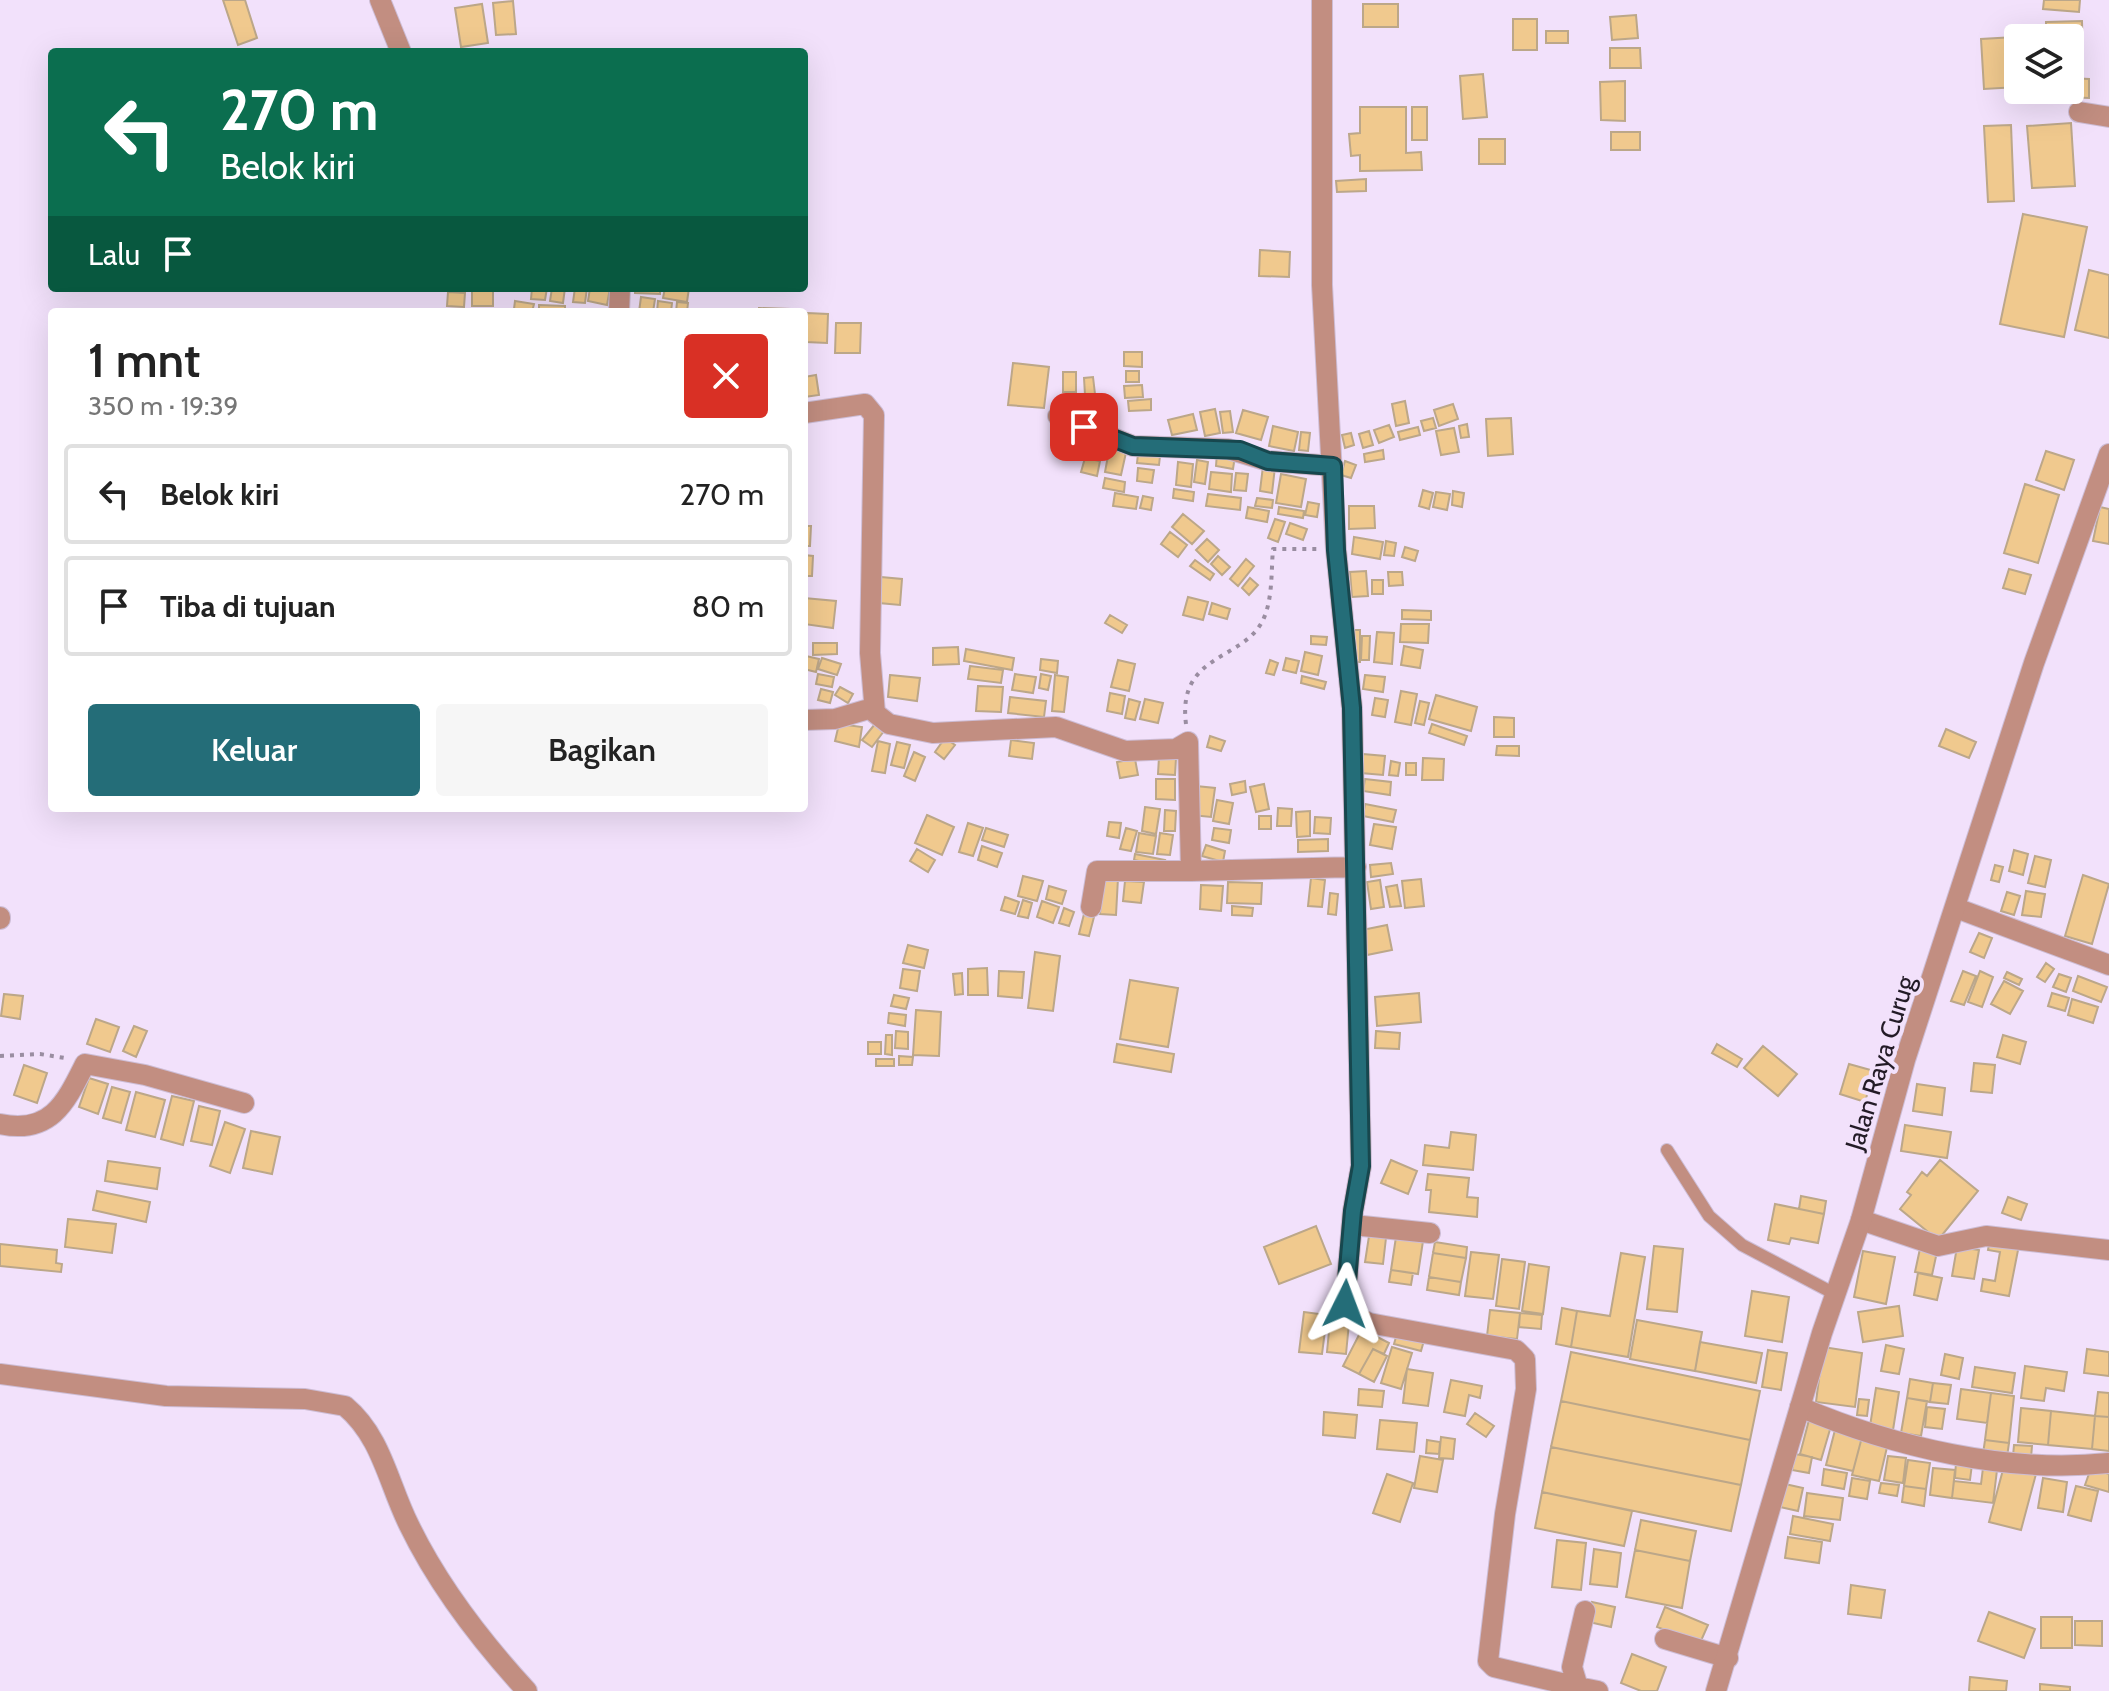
<!DOCTYPE html>
<html lang="id">
<meta charset="utf-8">
<style>
body{margin:0;font-family:Cabin,sans-serif;background:#f6f6f6;color:#222;height:100vh;display:flex;flex-direction:column;font-size:30px;white-space:nowrap}
*{box-sizing:border-box;margin:0}
p{font-size:26px;color:#767676}
.icon{flex:none;width:44px;height:44px;fill:none;stroke:currentColor;stroke-width:2;stroke-linecap:round;stroke-linejoin:round}
.map{position:relative;flex:1;overflow:hidden}
.side{position:absolute;left:48px;top:308px;width:760px;height:504px;display:flex;flex-direction:column;background:#fff;border-radius:8px;box-shadow:0 8px 32px #0002}
.side>*{flex:none}
.hud{position:absolute;left:48px;top:48px;width:760px;height:244px;border-radius:8px;box-shadow:0 8px 32px #0002;background:#0b6e4f;color:#fff;overflow:hidden}
.fabs{position:absolute;left:2004px;top:24px;display:grid;gap:16px}
.fabs a{display:grid;place-items:center;width:80px;height:80px;border-radius:8px;background:#fff;box-shadow:0 8px 32px #0002;font-size:40px}
.pin{position:absolute;display:grid;place-items:center;width:68px;height:68px;color:#fff;margin:-34px;border-radius:16px;box-shadow:0 4px 12px #0006}
.me{position:absolute;width:88px;margin:-44px;rotate:3deg;stroke-linejoin:round;filter:drop-shadow(0 0 6px #0008)}
.turn{display:flex;align-items:center;gap:28px;height:168px;padding:0 40px;font-size:36px}
.turn .icon{width:104px;height:104px;stroke-width:2.5}
.turn b{display:block;font-size:56px;line-height:68px}
.then{display:flex;align-items:center;height:76px;padding:0 40px;background:#0003;gap:16px;font-size:30px}
.round{display:grid;place-items:center;flex:none;width:84px;height:84px;border-radius:8px;background:#f6f6f6}
.overview{display:flex;align-items:center;justify-content:space-between;height:136px;padding:0 40px}
h1{font-size:48px;font-weight:600;line-height:60px}
.primary-button{display:flex;gap:16px;margin-top:auto;padding:16px 40px}
.primary-button a{flex:1;height:92px;border-radius:8px;background:#246d78;color:#fff;font-size:32px;font-weight:600;line-height:92px;text-align:center}
.primary-button a+a{background:#f6f6f6;color:#222}
ul{padding:0;list-style:none}
li{display:flex;align-items:center;gap:24px;height:100px;margin:0 16px 12px;padding:0 24px;border:4px solid #e0e0e0;border-radius:8px}
li div{flex:1}
li b{display:block;font-size:30px}
li em{font-style:normal}
.map>svg:first-child{display:block}
</style>
<div class="map">
<svg width="2109" height="1691" viewBox="0 0 2109 1691">
<rect width="100%" height="100%" fill="#f2e1fb"/>
<path fill="#f0c98e" stroke="#bca789" stroke-width="2" d="M223,0H245L257,38L238,45Z
M2044,0H2080L2079,12L2043,9Z
M513,1L516,34L496,35L493,3Z
M482,4L488,43L461,47L455,8Z
M1363,4H1398V27H1363Z
M1636,15L1638,38L1612,40L1610,17Z
M1513,19H1537V50H1513Z
M2082,21L2083,66H2070V38H2046V22Z
M1546,31H1568V43H1546Z
M2033,36L2018,38V87L1984,89L1981,39Z
M1610,48H1640L1641,68H1610Z
M1483,74L1487,117L1463,119L1460,76Z
M2070,78L2089,79V98L2064,97V90H2070Z
M1625,81V121L1601,120L1600,82Z
M1360,107H1406V153L1421,152L1422,170L1360,171V155L1351,156L1349,134L1360,133Z
M1412,107H1427V140H1412Z
M2071,123L2075,186L2032,188L2027,126Z
M2011,125L2014,201L1988,202L1984,126Z
M1611,132H1640V150H1611Z
M1479,139H1505V164H1479Z
M1366,179V191L1337,192L1336,181Z
M2023,214L2087,227L2064,337L2000,324Z
M1260,250L1290,252L1289,277L1259,276Z
M2089,270L2109,275V338L2075,330Z
M532,288H547L545,300L531,299Z
M552,288H565L563,303L550,301Z
M575,288H587L585,303L573,302Z
M590,288H610L607,305L588,301Z
M635,288H660V294L635,293Z
M665,288H689L687,302L663,298Z
M472,291H493V306H472Z
M448,292L465,293L464,307L447,306Z
M641,297L655,299L653,312H639Z
M515,301L534,304L532,312L514,309Z
M658,301L672,303L671,312H657Z
M677,302L688,303L687,312H676Z
M539,305L565,306V312H539Z
M759,308L790,309V312H759Z
M807,313L828,314L827,343L806,342Z
M836,323H861L860,353H835Z
M1124,352H1142V367L1124,366Z
M1013,363L1049,367L1044,408L1008,405Z
M1126,371H1139V382H1126Z
M1063,372H1076V392H1063Z
M816,375L819,395L804,397V377Z
M1093,377L1095,394L1085,395L1084,378Z
M1142,385L1143,397L1125,398L1124,386Z
M1151,399V410L1129,411L1128,401Z
M1405,401L1409,423L1396,426L1392,404Z
M1453,404L1458,419L1439,426L1434,410Z
M1215,409L1220,433L1205,436L1200,412Z
M1243,410L1268,417L1261,440L1236,433Z
M1230,411L1233,432L1223,433L1220,412Z
M1193,414L1197,430L1172,435L1168,420Z
M1433,418L1436,428L1424,431L1421,421Z
M1511,418L1513,454L1488,456L1486,419Z
M1467,424L1469,437L1461,438L1459,426Z
M1389,425L1394,437L1379,443L1374,430Z
M1273,426L1298,432L1294,451L1269,446Z
M1418,427L1420,435L1400,440L1398,432Z
M1454,428L1459,452L1441,455L1436,431Z
M1369,431L1373,445L1363,448L1359,434Z
M1301,432L1310,433L1308,451L1299,450Z
M1351,433L1354,445L1345,448L1342,435Z
M1110,445L1127,448L1121,475L1105,472Z
M1383,450L1384,459L1365,462L1364,454Z
M2046,451L2074,460L2064,490L2036,480Z
M1217,453L1235,456L1233,469L1216,466Z
M1138,454L1160,456L1159,465L1137,463Z
M1085,458L1100,461L1097,476L1081,472Z
M1197,460L1208,462L1205,484L1194,482Z
M1345,461L1356,465L1351,478L1341,475Z
M1178,462L1193,464L1191,487L1176,485Z
M1263,466L1275,467L1272,493L1260,491Z
M1138,468L1154,470L1152,483L1137,481Z
M1211,472L1232,474L1231,492L1209,489Z
M1236,473L1248,474L1246,491L1234,490Z
M1281,474L1306,479L1301,507L1276,503Z
M1105,478L1125,482L1124,492L1103,488Z
M2025,484L2059,495L2038,563L2004,553Z
M1174,489L1194,492L1193,501L1173,498Z
M1423,490L1433,493L1429,509L1419,506Z
M1453,491L1464,493L1462,507L1452,505Z
M1436,492L1450,494L1447,510L1433,507Z
M1115,493L1138,497L1136,509L1113,506Z
M1208,494L1241,498L1240,510L1206,506Z
M1143,496L1153,498L1151,510L1140,508Z
M1257,498L1273,500L1272,508L1255,506Z
M1308,502L1319,504L1317,517L1305,515Z
M1349,506H1374L1375,528L1349,529Z
M1248,507L1269,511L1267,522L1246,518Z
M1279,507L1304,511L1303,518L1278,514Z
M2100,507L2109,509V544L2093,541Z
M1183,514L1204,531L1192,544L1172,527Z
M1275,519L1285,522L1278,542L1268,538Z
M1290,523L1307,529L1303,540L1286,534Z
M804,526H811L810,546H804Z
M1170,532L1187,545L1178,557L1161,544Z
M1354,537L1383,542L1380,559L1352,554Z
M1207,539L1219,550L1208,562L1196,550Z
M1386,541L1396,543L1394,556L1384,555Z
M1405,547L1418,551L1415,561L1402,557Z
M804,555L813,556L812,576H804Z
M1218,556L1230,567L1222,575L1211,564Z
M1246,559L1254,566L1238,586L1230,579Z
M1195,560L1214,574L1210,580L1190,566Z
M2009,569L2031,575L2025,594L2003,588Z
M1366,571L1368,596L1352,597L1350,572Z
M1388,572H1402L1403,585L1389,586Z
M881,577L902,579L900,605L879,603Z
M1250,578L1258,585L1249,595L1242,588Z
M1372,580H1383V594H1372Z
M1188,597L1208,602L1203,620L1183,615Z
M804,598L836,601L833,628L804,624Z
M1212,603L1230,609L1227,619L1209,614Z
M1402,610L1431,611V620L1402,619Z
M1110,615L1127,625L1122,633L1105,623Z
M1401,624H1429L1428,643L1400,642Z
M1352,630H1360V662H1352Z
M1377,632L1394,633L1392,664L1374,662Z
M1311,636L1327,637L1326,645L1311,644Z
M1362,636H1370L1369,660H1361Z
M813,643H837V654L813,655Z
M1404,646L1423,650L1420,668L1401,665Z
M958,647L959,664L933,665V648Z
M966,649L1014,658L1012,670L964,661Z
M1305,652L1322,656L1318,675L1301,671Z
M806,656L819,659L816,672L804,669Z
M822,658L841,664L837,675L818,669Z
M1286,658L1299,661L1296,673L1283,670Z
M1041,659L1058,661L1057,673L1040,670Z
M1118,660L1135,664L1129,691L1111,687Z
M1270,660L1278,663L1274,675L1266,673Z
M970,666L1003,670L1001,683L968,679Z
M818,674L834,677L832,687L816,684Z
M1015,674L1036,677L1033,693L1012,690Z
M1041,674L1051,676L1048,690L1039,688Z
M890,675L920,678L917,701L888,697Z
M1055,675L1068,677L1064,712L1052,711Z
M1365,675L1385,677L1383,692L1363,689Z
M1302,676L1326,682L1324,689L1301,683Z
M978,686L1003,687L1001,712L976,711Z
M840,687L853,694L848,703L835,695Z
M821,689L833,692L830,703L818,700Z
M1401,691L1417,694L1411,725L1395,722Z
M1110,693L1125,696L1122,714L1107,711Z
M1436,695L1477,707L1471,731L1429,719Z
M1010,697L1046,701L1044,717L1008,713Z
M1375,698L1388,700L1385,717L1372,715Z
M1129,699L1140,702L1135,720L1125,718Z
M1145,699L1163,703L1158,723L1140,719Z
M1420,701L1429,703L1424,725L1415,723Z
M1494,717L1514,718V737H1494Z
M839,724L862,727L859,747L835,741Z
M875,724L884,731L872,747L862,740Z
M1432,724L1467,736L1464,745L1429,733Z
M1946,729L1976,742L1969,758L1939,746Z
M1210,736L1225,741L1221,751L1207,747Z
M945,738L955,745L944,759L935,752Z
M1011,740L1034,743L1032,759L1009,756Z
M878,741L890,744L885,773L872,771Z
M897,742L910,745L904,768L891,765Z
M1497,746H1519V756L1496,755Z
M914,752L925,757L915,781L904,776Z
M1363,754L1385,756L1383,775L1361,773Z
M1159,757L1176,758L1175,775L1158,774Z
M1423,758L1444,759L1443,780H1422Z
M1135,759L1138,775L1120,778L1117,762Z
M1391,761L1400,763L1398,776L1389,775Z
M1406,763H1416V775H1406Z
M1156,779H1175V800L1156,799Z
M1365,779L1391,782L1390,795L1363,791Z
M1245,781L1246,792L1232,795L1230,784Z
M1264,784L1269,809L1256,812L1250,787Z
M1196,786L1215,788L1211,817L1192,815Z
M1217,800L1233,803L1229,824L1213,821Z
M1365,804L1396,810L1393,822L1363,816Z
M1145,807L1160,809L1156,834L1142,831Z
M1278,808L1292,809L1291,826H1277Z
M1165,810L1176,811L1175,831H1164Z
M1310,811V836L1297,837L1296,812Z
M927,815L954,827L942,855L915,843Z
M1259,816H1271V829H1259Z
M1315,817L1331,818L1330,834L1314,833Z
M1109,822L1121,823L1119,838L1107,836Z
M968,823L983,828L973,856L959,852Z
M1374,824L1396,827L1392,849L1370,845Z
M986,828L1008,835L1004,847L982,840Z
M1126,828L1137,831L1131,851L1120,849Z
M1214,828L1231,830L1229,843L1212,840Z
M1139,833L1156,836L1153,854L1136,852Z
M1160,833L1173,835L1170,855L1157,854Z
M1328,839V851L1298,852V840Z
M1206,845L1225,851L1223,862L1202,856Z
M982,846L1002,853L997,867L978,860Z
M917,849L935,860L928,872L910,861Z
M2014,850L2028,854L2023,875L2009,871Z
M1135,854L1165,860L1163,866L1134,860Z
M2035,856L2051,860L2045,887L2028,883Z
M1391,863L1393,874L1371,877L1370,865Z
M1995,865L2003,867L1999,882L1991,880Z
M2083,875L2109,884L2092,944L2065,936Z
M1023,876L1043,881L1037,901L1018,896Z
M1102,877L1118,878L1116,915L1100,914Z
M1311,878L1325,880L1322,907L1308,906Z
M1421,879L1424,906L1405,908L1402,881Z
M1380,880L1384,907L1371,909L1367,882Z
M1125,881L1144,882L1141,903L1123,901Z
M1228,882L1262,883L1261,904L1227,903Z
M1201,885L1223,886L1221,911L1200,909Z
M1397,885L1401,906L1390,907L1386,887Z
M1049,886L1066,891L1062,904L1046,899Z
M2026,891L2045,894L2041,917L2022,915Z
M2007,892L2020,896L2014,915L2001,911Z
M1330,893L1338,894L1336,915L1328,914Z
M1005,897L1019,902L1015,914L1001,910Z
M1023,900L1032,903L1028,918L1018,916Z
M1042,901L1059,907L1053,923L1037,917Z
M1232,906L1253,908L1252,916L1232,915Z
M1064,908L1074,912L1069,926L1059,923Z
M1084,914L1094,917L1089,936L1079,934Z
M1387,925L1392,950L1367,955L1362,930Z
M1979,933L1992,938L1984,958L1970,952Z
M908,945L928,950L924,968L903,963Z
M1035,952L1060,956L1053,1011L1028,1008Z
M2046,963L2054,969L2045,982L2037,977Z
M987,968L988,995H968V969Z
M903,969L920,971L917,991L900,988Z
M999,971L1024,972L1022,998L998,996Z
M1963,971L1976,976L1964,1005L1951,1001Z
M1980,971L1993,977L1982,1007L1968,1002Z
M2007,972L2022,979L2019,985L2004,978Z
M962,973L963,994L955,995L953,974Z
M2059,974L2071,978L2066,992L2053,987Z
M2078,976L2107,987L2101,1002L2073,991Z
M1130,980L1178,988L1168,1047L1120,1039Z
M2004,981L2023,991L2010,1014L1991,1004Z
M1419,993L1421,1022L1377,1026L1375,997Z
M2052,993L2069,998L2065,1011L2048,1006Z
M4,994L23,996L20,1019L1,1016Z
M894,995L909,998L906,1009L891,1006Z
M2072,999L2098,1007L2093,1023L2068,1015Z
M916,1010L941,1012L939,1056L913,1055Z
M889,1013L906,1015L905,1026L888,1023Z
M96,1019L119,1027L110,1052L87,1044Z
M134,1026L147,1031L136,1057L123,1051Z
M896,1031L908,1032V1049L895,1048Z
M1376,1031L1400,1033L1399,1049L1375,1048Z
M886,1035H892V1055L885,1054Z
M2003,1035L2026,1042L2020,1064L1997,1057Z
M868,1042H881V1054H868Z
M1117,1044L1174,1054L1171,1072L1114,1062Z
M1717,1044L1742,1059L1737,1067L1712,1053Z
M1763,1046L1797,1074L1778,1096L1744,1068Z
M899,1056L913,1057L912,1065H899Z
M876,1059H894V1066H876Z
M1974,1063L1995,1065L1992,1093L1971,1091Z
M1849,1064L1874,1071L1865,1102L1840,1094Z
M24,1065L47,1073L37,1103L14,1095Z
M89,1078L108,1084L98,1114L79,1107Z
M1917,1084L1945,1088L1942,1115L1913,1111Z
M112,1087L130,1092L121,1123L103,1118Z
M136,1092L165,1100L155,1137L126,1130Z
M172,1096L194,1101L183,1145L161,1139Z
M199,1106L220,1111L212,1145L191,1141Z
M225,1122L245,1129L230,1173L210,1166Z
M1905,1125L1951,1132L1947,1158L1901,1151Z
M251,1131L280,1137L272,1174L243,1168Z
M1451,1132L1476,1135L1473,1170L1423,1165L1425,1145L1449,1148Z
M1391,1160L1417,1171L1408,1194L1381,1183Z
M1940,1160L1978,1191L1938,1240L1900,1209L1911,1195L1907,1192L1922,1172L1927,1176Z
M108,1161L160,1168L157,1189L105,1181Z
M1428,1174L1469,1178L1467,1197L1478,1198L1477,1217L1429,1212L1431,1190H1426Z
M97,1191L150,1202L146,1222L93,1210Z
M1801,1196L1826,1201L1824,1214L1799,1209Z
M2008,1197L2027,1204L2021,1220L2002,1213Z
M1775,1204L1824,1214L1818,1243L1791,1238L1789,1244L1768,1240Z
M68,1219L116,1224L112,1253L65,1247Z
M1316,1226L1331,1264L1279,1284L1264,1247Z
M1369,1236L1386,1238L1383,1264L1365,1262Z
M1396,1237L1423,1241L1418,1274L1391,1270Z
M1990,1239L2019,1245L2009,1296L1981,1291L1983,1279L1995,1281L2000,1252L1988,1250Z
M1435,1242L1467,1247L1466,1258L1433,1253Z
M0,1244L57,1250L56,1263L62,1264L61,1272L0,1266Z
M1921,1244L1938,1247L1932,1275L1915,1272Z
M1654,1246L1683,1249L1677,1312L1647,1309Z
M1957,1247L1979,1250L1974,1279L1952,1276Z
M1863,1251L1895,1257L1886,1304L1854,1297Z
M1471,1252L1499,1255L1493,1299L1465,1296Z
M1433,1253L1466,1258L1461,1282L1429,1277Z
M1621,1253L1645,1257L1628,1357L1571,1347L1577,1311L1610,1316Z
M1502,1259L1525,1262L1519,1309L1496,1306Z
M1529,1264L1549,1267L1543,1314L1522,1311Z
M1391,1270L1413,1273L1411,1285L1389,1282Z
M1918,1273L1942,1278L1937,1300L1914,1295Z
M1429,1277L1461,1282L1459,1295L1427,1290Z
M1752,1291L1789,1297L1782,1342L1745,1336Z
M1899,1306L1903,1336L1863,1342L1858,1312Z
M1562,1308L1577,1311L1571,1347L1556,1344Z
M1490,1310L1520,1313L1517,1339L1487,1336Z
M1304,1312L1327,1315L1322,1354L1299,1352Z
M1520,1313L1542,1315L1541,1329L1519,1327Z
M1637,1320L1702,1332L1695,1371L1630,1359Z
M1330,1321L1349,1323L1346,1354L1327,1352Z
M1362,1329L1389,1343L1384,1354L1373,1349L1359,1374L1343,1366Z
M1398,1330L1425,1337L1421,1351L1394,1344Z
M1700,1342L1762,1353L1756,1383L1695,1371Z
M1886,1345L1904,1349L1899,1374L1881,1371Z
M1392,1347L1412,1353L1401,1389L1381,1383Z
M1823,1347L1862,1353L1855,1407L1816,1402Z
M1373,1349L1387,1356L1374,1382L1359,1374Z
M2087,1349L2109,1352V1376L2084,1373Z
M1768,1350L1787,1353L1781,1390L1762,1387Z
M1571,1352L1760,1391L1750,1440L1561,1401Z
M1945,1354L1963,1358L1959,1379L1941,1375Z
M2025,1366L2067,1372L2064,1391L2046,1388L2044,1401L2021,1398Z
M1975,1367L2015,1373L2012,1393L1972,1387Z
M1407,1369L1433,1373L1428,1406L1403,1403Z
M1910,1379L1933,1383L1930,1402L1907,1398Z
M1451,1380L1482,1386L1480,1398L1469,1395L1465,1416L1444,1412Z
M1933,1383L1951,1385L1948,1404L1930,1402Z
M1876,1388L1899,1392L1893,1430L1870,1426Z
M1359,1389L1384,1391L1382,1407L1358,1405Z
M1961,1389L1991,1393L1987,1423L1957,1419Z
M2098,1392L2109,1393V1417L2095,1416Z
M1991,1393L2014,1396L2009,1443L1985,1440Z
M1907,1398L1927,1401L1921,1436L1901,1433Z
M1859,1399L1869,1400L1867,1416L1857,1415Z
M1561,1401L1750,1440L1741,1485L1551,1447Z
M1927,1407L1945,1409L1942,1429L1925,1427Z
M2021,1408L2051,1411L2048,1445L2018,1442Z
M2051,1411L2095,1416L2092,1449L2048,1445Z
M1324,1412L1357,1415L1355,1438L1323,1435Z
M1475,1413L1494,1426L1486,1437L1467,1424Z
M2095,1416L2109,1417V1451L2092,1449Z
M1380,1420L1417,1423L1414,1452L1377,1449Z
M1809,1420L1831,1426L1821,1460L1800,1454Z
M1835,1430L1862,1437L1853,1471L1826,1465Z
M1441,1437L1455,1439L1453,1459L1439,1458Z
M1862,1437L1888,1443L1879,1481L1852,1475Z
M1427,1440L1440,1442L1439,1454L1426,1453Z
M1985,1440L2009,1443L2007,1457L1983,1454Z
M2014,1445L2032,1446L2031,1458L2013,1456Z
M1551,1447L1741,1485L1731,1531L1542,1492Z
M1795,1454L1812,1457L1809,1473L1792,1470Z
M1420,1456L1443,1460L1437,1492L1414,1488Z
M1888,1456L1906,1458L1903,1483L1884,1480Z
M1908,1460L1930,1463L1926,1489L1904,1486Z
M1956,1462L1972,1464L1970,1480L1955,1478Z
M2004,1466L2036,1474L2021,1530L1989,1522Z
M1933,1468L1955,1470L1952,1498L1930,1495Z
M1983,1468L1997,1470L1993,1503L1952,1498L1954,1481L1981,1484Z
M2091,1468L2109,1474V1492L2085,1485Z
M1824,1469L1847,1473L1844,1489L1822,1485Z
M1387,1474L1413,1483L1400,1522L1373,1513Z
M1852,1478L1870,1481L1867,1499L1849,1496Z
M2043,1478L2067,1482L2063,1512L2038,1508Z
M1881,1483L1899,1485L1897,1496L1879,1493Z
M1785,1484L1803,1488L1798,1511L1780,1507Z
M1904,1486L1926,1489L1924,1506L1902,1502Z
M2076,1486L2098,1491L2091,1521L2068,1515Z
M1542,1492L1632,1511L1624,1546L1535,1528Z
M1807,1493L1843,1498L1840,1520L1804,1516Z
M1793,1516L1833,1524L1830,1541L1790,1534Z
M1641,1520L1696,1531L1690,1561L1635,1550Z
M1788,1537L1822,1542L1819,1563L1785,1558Z
M1557,1540L1586,1543L1581,1590L1552,1587Z
M1594,1549L1621,1553L1617,1587L1590,1584Z
M1635,1550L1690,1561L1682,1608L1626,1597Z
M1851,1585L1885,1590L1881,1618L1848,1614Z
M1592,1602L1615,1607L1611,1627L1589,1622Z
M1665,1607L1708,1625L1700,1643L1657,1627Z
M1989,1612L2035,1629L2024,1658L1978,1641Z
M2041,1617H2072V1648H2041Z
M2075,1621H2102V1646L2075,1645Z
M1632,1654L1666,1667L1657,1691H1641L1621,1683Z
M1970,1677L2007,1681L2006,1691H1969Z
M2040,1684L2070,1687V1691H2040Z"/>
<g fill="none" stroke-linecap="round" stroke-linejoin="round">
<defs>
<path id="service" d="M1667,1150L1709,1216L1742,1245L1835,1294"/>
<path id="minor" d="M380,0L401,52
M1322,0V285L1336,550L1352,708L1361,1166L1353,1211L1345,1304L1353,1315L1369,1323L1516,1350L1525,1359L1526,1389L1505,1514L1488,1661L1494,1667L1578,1687
M2079,112L2109,117
M619,312L620,288
M804,413L865,404L874,415L870,653L875,713L889,724L933,733L1056,727L1125,751L1176,749L1188,742L1191,871L1356,867
M1058,416L1133,446L1228,449L1268,461L1333,466
M804,720L835,719L872,708
M1091,907L1097,871H1191
M1956,908L2109,965
M0,919V917
M0,1124C51,1135 66,1102 85,1064L145,1075L244,1103
M1861,1220L1938,1246L1986,1236L2109,1250
M1353,1225L1430,1233
M0,1374L166,1396L305,1399L345,1406C382,1437 388,1483 409,1525C438,1585 482,1642 527,1691
M1800,1407C1894,1447 2007,1474 2109,1463
M1585,1611L1572,1667L1578,1687L1598,1691
M1665,1639L1728,1658"/>
<path id="tertiary" d="M1716,1691L1822,1333L1861,1220L1905,1060L2034,663L2109,454"/>
</defs>
<use href="#service" stroke="#cdbdd5" stroke-width="14"/>
<use href="#minor" stroke="#cdbdd5" stroke-width="22"/>
<use href="#tertiary" stroke="#cdbdd5" stroke-width="22"/>
<path stroke="#9a8da1" stroke-width="4" stroke-dasharray="4 6" stroke-linecap="butt" d="M1186,724C1177,654 1241,661 1262,622C1273,601 1271,572 1273,549H1318
M0,1056L40,1054L65,1058"/>
<use href="#service" stroke="#c28e81" stroke-width="12"/>
<use href="#minor" stroke="#c28e81" stroke-width="20"/>
<use href="#tertiary" stroke="#c28e81" stroke-width="20"/>
</g>
<g fill="none" stroke-linecap="round" stroke-linejoin="round">
<defs>
<path id="route" d="M1084,427L1133,446L1240,450L1268,461L1333,466L1336,550L1352,708L1361,1166L1353,1211L1345,1304"/>
</defs>
<use href="#route" stroke="#17474e" stroke-width="20"/>
<use href="#route" stroke="#246d78" stroke-width="14"/>
</g>
<g text-anchor="middle" stroke-width="8" stroke-linejoin="round" paint-order="stroke">
<g font-size="26" fill="#231b27" stroke="#f2e1fb">
<text transform="translate(1880 1063) rotate(-73)" y="9">Jalan Raya Curug</text>
</g>
</g>
</svg>
<div class="fabs">
<a><svg class="icon" aria-label="layers" viewBox="0 0 24 24"><path d="M12 4l9 5-9 5-9-5zM3 14l9 5 9-5"/></svg></a>
</div>
<div class="pin" style="left:1084px;top:427px;background:#d93025"><svg class="icon" aria-label="arrive" viewBox="0 0 24 24"><path d="M6 21V4h12l-3 4 3 4H6"/></svg></div>
<svg class="me" style="left:1345px;top:1304px" viewBox="-20 -20 40 40"><path d="M0-17L14 15 0 8-14 15z" fill="#246d78" stroke="#fff" stroke-width="4"/></svg>
<div class="hud">
<div class="turn"><svg class="icon" aria-label="left" viewBox="0 0 24 24"><path d="M17 20v-9H6M10 6l-5 5 5 5"/></svg><div><b>270 m</b>Belok kiri</div></div>
<div class="then">Lalu<svg class="icon" aria-label="arrive" viewBox="0 0 24 24"><path d="M6 21V4h12l-3 4 3 4H6"/></svg></div>
</div>
<section class="side">
<div class="overview"><div><h1>1 mnt</h1><p>350 m · 19:39</p></div><a class="round" style="background:#d93025;color:#fff"><svg class="icon" aria-label="close" viewBox="0 0 24 24"><path d="M6 6l12 12M18 6L6 18"/></svg></a></div>
<ul>
<li><svg class="icon" aria-label="left" viewBox="0 0 24 24"><path d="M17 20v-9H6M10 6l-5 5 5 5"/></svg><div><b>Belok kiri</b></div><em>270 m</em></li>
<li><svg class="icon" aria-label="arrive" viewBox="0 0 24 24"><path d="M6 21V4h12l-3 4 3 4H6"/></svg><div><b>Tiba di tujuan</b></div><em>80 m</em></li>
</ul>
<div class="primary-button"><a>Keluar</a><a>Bagikan</a></div>
</section>
</div>
